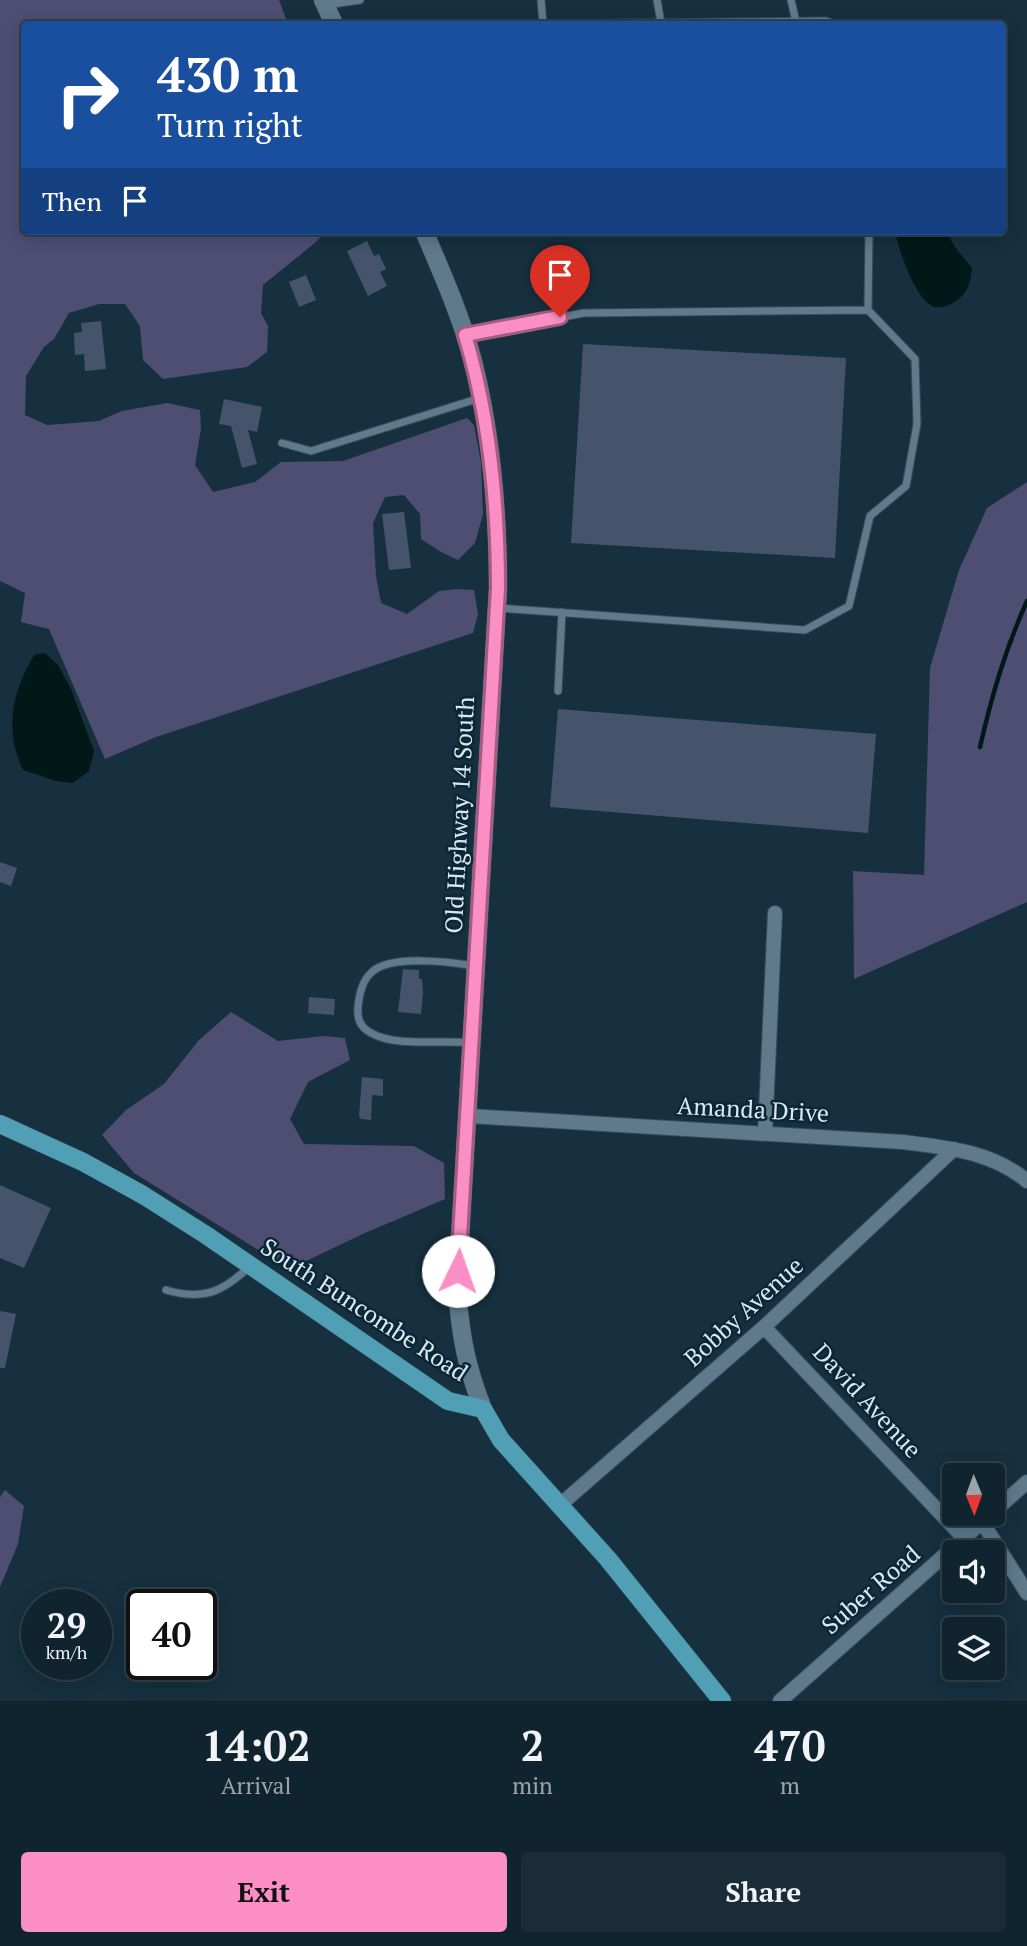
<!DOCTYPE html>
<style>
body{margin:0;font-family:"PT Serif",serif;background:#192c37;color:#f1f3f6;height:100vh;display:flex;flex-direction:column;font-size:26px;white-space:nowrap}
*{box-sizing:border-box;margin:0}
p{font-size:23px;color:#9ca4aa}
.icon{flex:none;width:38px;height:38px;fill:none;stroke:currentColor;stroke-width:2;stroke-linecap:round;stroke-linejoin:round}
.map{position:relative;height:1701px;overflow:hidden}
.side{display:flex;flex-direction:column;background:#10242f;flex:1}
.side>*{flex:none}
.guide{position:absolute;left:21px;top:21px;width:985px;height:214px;border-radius:7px;box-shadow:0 4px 18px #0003,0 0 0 2px #30414b;background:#1a4fa0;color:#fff;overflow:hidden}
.needle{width:46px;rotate:179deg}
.fabs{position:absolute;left:942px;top:1463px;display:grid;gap:14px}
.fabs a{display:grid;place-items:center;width:63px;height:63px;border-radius:7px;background:#10242f;box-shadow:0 4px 18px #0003,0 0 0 2px #30414b;font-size:35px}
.speed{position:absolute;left:21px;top:1589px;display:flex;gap:14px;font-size:35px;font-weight:700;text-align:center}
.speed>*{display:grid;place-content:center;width:91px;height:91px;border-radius:50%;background:#10242f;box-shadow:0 4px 18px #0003,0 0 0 2px #30414b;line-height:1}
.speed small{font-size:18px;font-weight:400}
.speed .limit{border:4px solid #111;border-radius:10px;background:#fff;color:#111}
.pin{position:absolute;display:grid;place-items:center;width:60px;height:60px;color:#fff;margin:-72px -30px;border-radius:50% 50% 50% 0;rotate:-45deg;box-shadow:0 0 7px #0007}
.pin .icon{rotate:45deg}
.me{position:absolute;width:77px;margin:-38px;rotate:3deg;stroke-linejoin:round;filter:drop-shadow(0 0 5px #0008)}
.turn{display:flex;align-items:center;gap:24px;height:147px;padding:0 21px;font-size:32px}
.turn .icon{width:91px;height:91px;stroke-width:2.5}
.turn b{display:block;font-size:49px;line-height:60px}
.then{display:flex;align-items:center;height:66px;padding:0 21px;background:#0003;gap:14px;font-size:26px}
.eta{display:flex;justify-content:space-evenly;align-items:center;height:119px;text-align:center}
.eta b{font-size:42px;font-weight:600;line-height:49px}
.cta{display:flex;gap:14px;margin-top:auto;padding:14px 21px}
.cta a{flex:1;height:80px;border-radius:7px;background:#fb8fc5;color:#111;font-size:28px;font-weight:600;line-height:80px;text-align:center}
.cta a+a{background:#192c37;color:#f1f3f6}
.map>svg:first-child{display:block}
</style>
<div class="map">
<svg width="1027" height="1701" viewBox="0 0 1027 1701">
<rect width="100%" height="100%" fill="#16303f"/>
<path fill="#4d4e72" d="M0,0H279L288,24H24V231H326L316,242L263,285L261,313L268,326L267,352L247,367L163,379L143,360L140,326L125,304H99L69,313L54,339L44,347L26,376L25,415L47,425L99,421L122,411L167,403L200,410L201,428L195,465L213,492L255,482L281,462L343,461L467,418L474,425L481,462L483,514L475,543L458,560L441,552L421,539L420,514L404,495L385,497L373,523L376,576L381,603L407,614L439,591L457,589L474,590L478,614L473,633L156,737L105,759L49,629L21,622L25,593L0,581Z
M1027,482V902L854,979L853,871L924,875L930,668L959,570L987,508Z
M231,1012L278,1041L324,1036L345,1038L350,1060L308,1082L290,1119L304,1144L414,1146L444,1163L445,1199L365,1233L289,1269L134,1173L102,1135L126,1110L164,1084L199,1040Z
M5,1490L24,1506L18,1544L0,1587V1497Z"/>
<path fill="#001918" d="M895,231H946L955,247L972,268C970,283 969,292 956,301C950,305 943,308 935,307C916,303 898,248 895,231Z
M45,653L58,665L71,689L94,751L89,771L73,783L56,781L23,770C4,729 12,693 34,655Z"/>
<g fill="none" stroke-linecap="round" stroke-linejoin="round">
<path stroke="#001918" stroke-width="4.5" d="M980,747C992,695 1005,650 1027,601"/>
</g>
<path fill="#45546c" d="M367,241L374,256L379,254L386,269L380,272L387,286L368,296L347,251Z
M306,275L316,300L299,307L289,282Z
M101,321L106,369L85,371L84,354L75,355L74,333L82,332L81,323Z
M583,344L846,358L835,558L571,543Z
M224,399L262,407L257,432L248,430L257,464L242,468L231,426L219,424Z
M404,512L411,568L389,570L382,514Z
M558,709L876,734L868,833L550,807Z
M0,862L17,868L11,886L0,882Z
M403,969L419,970V979H422L423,992L421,1014L398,1012Z
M309,997L335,999L334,1015L308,1013Z
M362,1077L383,1079V1096L372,1095L371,1120L361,1119L359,1116Z
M0,1185L51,1208L24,1268L0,1258Z
M0,1311L16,1314L5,1368H0Z"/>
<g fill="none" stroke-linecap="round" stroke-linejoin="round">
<defs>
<path id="lane" d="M541,0L543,24L826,21L835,24
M657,0L661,23
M791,0L796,22
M326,5L360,0
M868,310L869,231
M466,335L584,313L868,310L915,359L917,424L906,486L870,516L849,606L805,630L498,608
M282,443L311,451L480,398
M558,691L562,612
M472,1043C442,1039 398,1048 371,1033C360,1027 357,1019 358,1007C359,996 362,981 371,973C389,954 451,962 475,966
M166,1290C203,1301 223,1292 250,1266"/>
<path id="street" d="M469,1116L903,1142C948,1148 991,1151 1027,1181
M765,1133L775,913
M764,1327L964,1538
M560,1505L764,1327L954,1149
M992,1513L1027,1482
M982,1522L1027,1593
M780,1701L991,1514"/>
<path id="secondary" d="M323,0L334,24
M424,231C442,273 461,316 473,361C492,436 498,511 498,588L457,1291C461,1337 466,1366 483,1409"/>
<path id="primary" d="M0,1124L83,1162L143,1195L206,1235L448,1401L483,1409L501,1440L608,1559L722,1701"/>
</defs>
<use href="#lane" stroke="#384d5b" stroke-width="9"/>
<use href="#street" stroke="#384d5b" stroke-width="16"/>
<use href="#secondary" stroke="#384d5b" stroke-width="19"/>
<use href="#primary" stroke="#384d5b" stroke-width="19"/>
<use href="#lane" stroke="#5e7a8c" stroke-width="7"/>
<use href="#street" stroke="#5e7a8c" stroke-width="14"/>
<use href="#secondary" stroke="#5e7a8c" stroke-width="18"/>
<use href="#primary" stroke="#509fb5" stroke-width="18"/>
</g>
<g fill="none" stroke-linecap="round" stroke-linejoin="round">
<defs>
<path id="route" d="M458,1271L498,588C498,502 490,418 465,335L560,317"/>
</defs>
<use href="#route" stroke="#a35d80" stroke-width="18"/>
<use href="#route" stroke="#fb8fc5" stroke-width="12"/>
</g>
<g text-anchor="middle" stroke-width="5" stroke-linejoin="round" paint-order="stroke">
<g font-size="24" fill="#d9e8f2" stroke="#0b2635">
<text transform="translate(460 815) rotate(-87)" y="8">Old Highway 14 South</text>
<text transform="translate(753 1110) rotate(3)" y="8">Amanda Drive</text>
<text transform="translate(364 1310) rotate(33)" y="8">South Buncombe Road</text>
<text transform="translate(744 1312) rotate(-42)" y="8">Bobby Avenue</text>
<text transform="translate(867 1401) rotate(47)" y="8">David Avenue</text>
<text transform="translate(871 1590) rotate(-41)" y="8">Suber Road</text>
</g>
</g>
</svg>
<div class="fabs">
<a><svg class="needle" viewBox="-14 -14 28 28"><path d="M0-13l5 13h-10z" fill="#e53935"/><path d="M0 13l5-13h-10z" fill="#9ca4aa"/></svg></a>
<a><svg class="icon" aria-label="sound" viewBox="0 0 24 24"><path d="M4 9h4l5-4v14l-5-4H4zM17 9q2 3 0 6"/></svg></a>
<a><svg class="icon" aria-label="layers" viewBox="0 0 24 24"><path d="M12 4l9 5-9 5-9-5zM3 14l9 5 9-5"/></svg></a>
</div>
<div class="speed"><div>29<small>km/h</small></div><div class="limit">40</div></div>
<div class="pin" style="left:560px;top:317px;background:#d93025"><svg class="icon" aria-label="arrive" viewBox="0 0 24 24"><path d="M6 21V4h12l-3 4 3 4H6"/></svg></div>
<svg class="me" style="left:458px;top:1271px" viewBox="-20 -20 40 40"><circle r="19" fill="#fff"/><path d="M0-13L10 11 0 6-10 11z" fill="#fb8fc5"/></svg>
<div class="guide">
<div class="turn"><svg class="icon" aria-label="right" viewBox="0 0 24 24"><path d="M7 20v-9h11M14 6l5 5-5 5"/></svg><div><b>430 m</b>Turn right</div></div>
<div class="then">Then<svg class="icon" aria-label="arrive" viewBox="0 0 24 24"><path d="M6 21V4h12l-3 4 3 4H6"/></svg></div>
</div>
</div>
<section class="side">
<div class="eta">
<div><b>14:02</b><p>Arrival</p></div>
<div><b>2</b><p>min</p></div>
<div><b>470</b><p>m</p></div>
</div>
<div class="cta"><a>Exit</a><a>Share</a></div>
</section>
